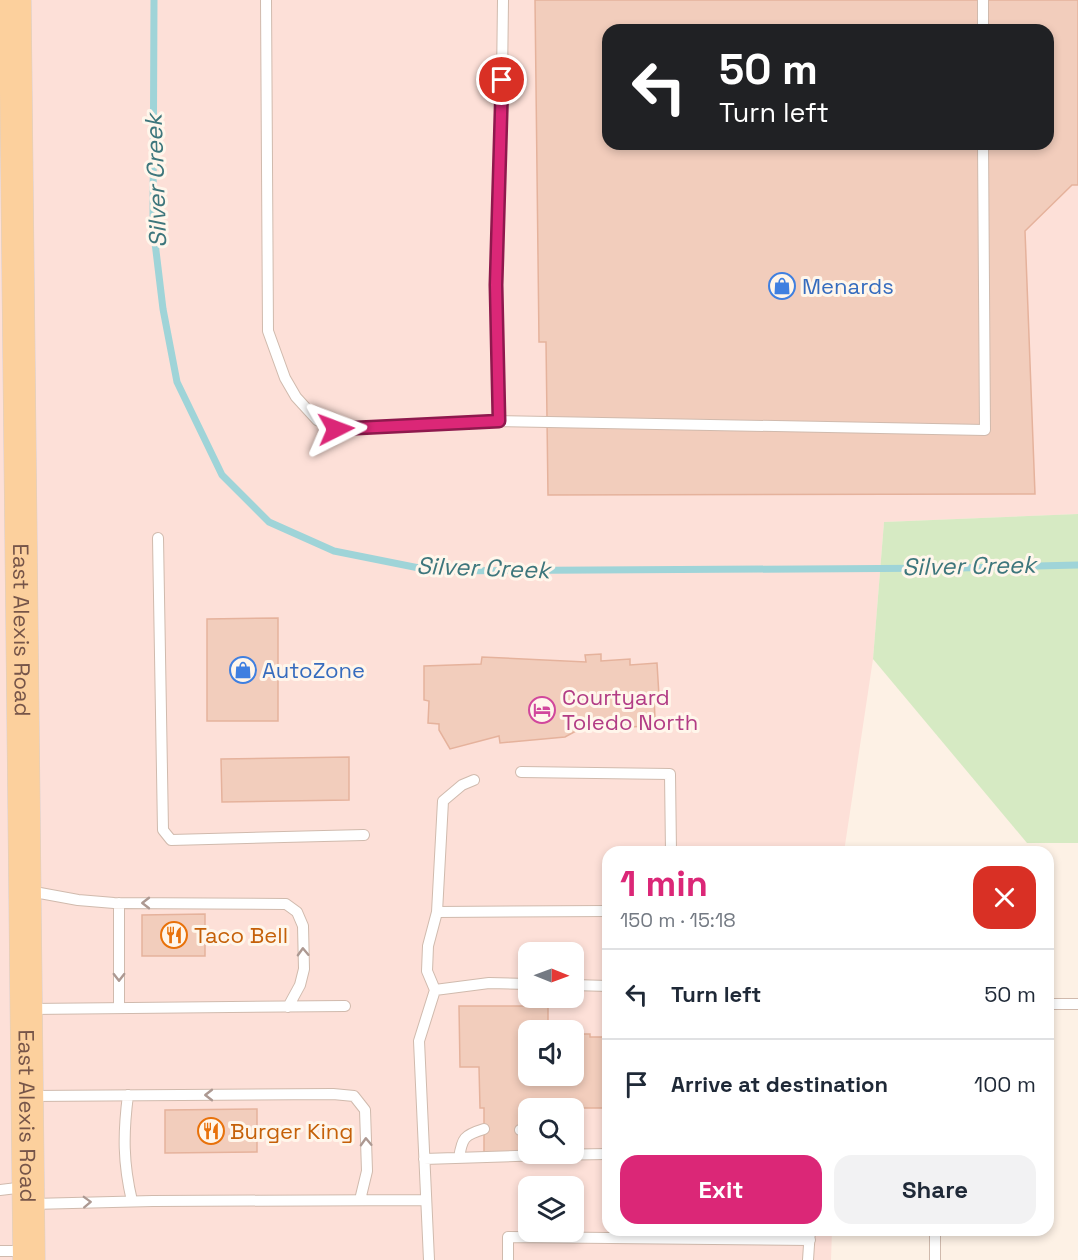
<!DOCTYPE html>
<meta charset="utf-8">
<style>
body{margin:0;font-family:"Space Grotesk",sans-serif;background:#f2f2f3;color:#1f2937;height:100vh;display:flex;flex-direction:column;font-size:22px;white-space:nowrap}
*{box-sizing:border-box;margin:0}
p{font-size:20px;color:#747a83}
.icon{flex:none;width:33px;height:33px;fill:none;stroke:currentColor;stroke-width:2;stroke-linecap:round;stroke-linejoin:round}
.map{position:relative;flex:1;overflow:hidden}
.drawer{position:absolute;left:602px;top:846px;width:452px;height:390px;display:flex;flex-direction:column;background:#fff;border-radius:18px;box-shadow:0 3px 9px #0003}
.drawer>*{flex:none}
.guide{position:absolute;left:602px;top:24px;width:452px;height:126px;border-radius:18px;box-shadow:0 3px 9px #0003;background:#202124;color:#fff;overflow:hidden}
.needle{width:39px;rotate:91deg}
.fabs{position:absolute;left:518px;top:942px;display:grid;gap:12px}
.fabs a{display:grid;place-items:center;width:66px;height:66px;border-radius:12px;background:#fff;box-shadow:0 3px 9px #0003;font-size:30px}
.pin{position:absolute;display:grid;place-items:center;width:51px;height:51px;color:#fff;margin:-26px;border:3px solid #fff;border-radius:50%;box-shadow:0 2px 6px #0007}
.me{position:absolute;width:66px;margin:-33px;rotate:87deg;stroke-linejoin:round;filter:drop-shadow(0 0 4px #0008)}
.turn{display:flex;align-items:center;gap:21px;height:126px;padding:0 18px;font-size:27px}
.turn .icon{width:78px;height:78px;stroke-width:2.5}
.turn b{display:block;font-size:42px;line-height:51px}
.round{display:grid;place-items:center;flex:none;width:63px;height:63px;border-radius:18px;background:#f2f2f3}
.summary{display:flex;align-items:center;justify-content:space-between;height:102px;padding:0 18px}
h1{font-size:36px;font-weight:700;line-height:45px;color:#db2777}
.cta{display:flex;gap:12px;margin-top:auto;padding:12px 18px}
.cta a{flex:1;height:69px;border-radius:18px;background:#db2777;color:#fff;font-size:24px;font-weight:700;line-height:69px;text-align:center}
.cta a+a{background:#f2f2f3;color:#1f2937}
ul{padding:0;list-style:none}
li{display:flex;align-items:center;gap:18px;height:90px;padding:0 18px;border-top:2px solid #e0e1e3}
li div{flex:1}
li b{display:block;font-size:22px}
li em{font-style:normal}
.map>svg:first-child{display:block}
</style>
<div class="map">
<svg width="1078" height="1260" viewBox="0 0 1078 1260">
<rect width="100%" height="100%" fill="#fdf1e5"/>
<path fill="#fde0d8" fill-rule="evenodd" d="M0,0H1078V514L884,522L873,659L844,852H608V1230H832L831,1260H0ZM608,30H1047V144H608ZM528,952H573V998H528ZM528,1030H573V1076H528ZM528,1108H573V1154H528ZM528,1186H573V1232H528Z"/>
<path fill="#d6eac3" d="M1078,514V843H1027L873,659L884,522Z"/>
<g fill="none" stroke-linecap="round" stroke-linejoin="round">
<path stroke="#9fd4d8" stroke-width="7" d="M154,0L153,226L163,309L177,382L222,475L269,522L334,551L434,571L959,568L1078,565"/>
</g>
<path fill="#f2cdbc" stroke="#e5b29c" stroke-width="1.5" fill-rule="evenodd" d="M535,0H1078V185H1072L1025,231L1035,494L548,495L546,342H539ZM608,30H1047V144H608Z
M278,618V721H207V619Z
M601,654V661L630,659V665L657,663L659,696H654L655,719H645L646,726L614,728V723L587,725L565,737L500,743L499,736L450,749L439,730V724L428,723L429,701L424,700V666L481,664L482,657L586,662L585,655Z
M349,757V800L222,802L221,759Z
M205,914V956H142V915Z
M459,1006H548V1030H528V1076H573V1034H590V1037H603V1041H608L607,1108H541V1103H524L525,1108H520V1152L484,1153V1108H480L479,1067H460Z
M257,1109V1152L165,1153V1110Z"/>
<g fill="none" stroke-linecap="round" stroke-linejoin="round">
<defs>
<path id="lane" d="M266,0L268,331L285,378L296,397L317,420L336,429L499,421L496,285L502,80L503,0
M983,0V30
M499,421L985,430L983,144
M158,538L163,830L171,840L364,835
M521,772L670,774L671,852
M29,891L78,900L114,903L286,904L297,912L303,926L304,969L300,985L288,1007
M437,912L608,911
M573,985L608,986
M435,990L427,971L428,946L437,912L443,801L462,785L474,780
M1047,1004H1078
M119,1008V903
M30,1009L345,1006
M128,1095C123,1134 123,1163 132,1201
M31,1096L333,1094L354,1096L365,1110L367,1171L360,1200
M520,1130L528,1132
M459,1158C462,1138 464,1135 484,1129
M424,1159L545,1155L608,1154
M0,1190L25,1187
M32,1204L153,1201L426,1200
M935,1230V1260
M0,1251H26
M429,1260L419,1041L435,990L489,983L528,984
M508,1260V1237L810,1240
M808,1260L810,1230"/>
<g id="primary">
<path id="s1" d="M15,0L29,1260"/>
</g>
</defs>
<use href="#lane" stroke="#d0baad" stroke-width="12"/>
<use href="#primary" stroke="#d9cfcc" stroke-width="33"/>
<use href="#lane" stroke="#fff" stroke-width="10"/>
<use href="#primary" stroke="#fcd09d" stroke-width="32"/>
</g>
<defs><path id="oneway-chevron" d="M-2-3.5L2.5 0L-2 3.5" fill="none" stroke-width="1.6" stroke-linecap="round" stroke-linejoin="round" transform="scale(1.5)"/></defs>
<g stroke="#ad9992">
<use href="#oneway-chevron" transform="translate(146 903) rotate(-180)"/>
<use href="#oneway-chevron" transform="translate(303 952) rotate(-92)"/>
<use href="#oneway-chevron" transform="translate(119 977) rotate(90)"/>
<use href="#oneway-chevron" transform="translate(209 1095) rotate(180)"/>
<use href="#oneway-chevron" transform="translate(366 1142) rotate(-92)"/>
<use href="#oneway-chevron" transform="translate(87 1202) rotate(-2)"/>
</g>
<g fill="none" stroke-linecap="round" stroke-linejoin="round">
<defs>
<path id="route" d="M336,429L499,421L496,285L502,80"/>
</defs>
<use href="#route" stroke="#8e194d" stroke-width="15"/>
<use href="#route" stroke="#db2777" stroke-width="10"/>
</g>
<defs>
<symbol id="shop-ring" viewBox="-11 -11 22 22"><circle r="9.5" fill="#fff6eb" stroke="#3f7fe0" stroke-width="1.5"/><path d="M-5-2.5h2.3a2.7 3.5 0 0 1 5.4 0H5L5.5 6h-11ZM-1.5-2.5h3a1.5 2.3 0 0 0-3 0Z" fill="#3f7fe0"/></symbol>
<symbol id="hotel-ring" viewBox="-11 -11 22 22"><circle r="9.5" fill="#fff6eb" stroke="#d1479c" stroke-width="1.5"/><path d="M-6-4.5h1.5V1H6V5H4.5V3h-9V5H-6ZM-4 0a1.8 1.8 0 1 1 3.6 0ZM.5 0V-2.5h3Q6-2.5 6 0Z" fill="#d1479c"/></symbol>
<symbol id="restaurant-ring" viewBox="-11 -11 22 22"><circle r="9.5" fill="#fff6eb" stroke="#e8710a" stroke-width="1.5"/><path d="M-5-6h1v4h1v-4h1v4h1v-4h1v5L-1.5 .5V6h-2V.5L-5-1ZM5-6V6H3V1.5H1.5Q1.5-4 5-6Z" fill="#e8710a"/></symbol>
</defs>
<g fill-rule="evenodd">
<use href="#shop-ring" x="767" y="271" width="30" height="30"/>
<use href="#shop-ring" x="228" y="655" width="30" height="30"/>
<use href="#hotel-ring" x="527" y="695" width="30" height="30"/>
<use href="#restaurant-ring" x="159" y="920" width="30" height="30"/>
<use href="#restaurant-ring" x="196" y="1116" width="30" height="30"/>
</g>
<g text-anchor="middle" stroke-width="6" stroke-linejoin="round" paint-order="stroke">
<g font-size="22" fill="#366cbe" stroke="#fff6eb" text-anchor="start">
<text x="802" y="294">Menards</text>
<text x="262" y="678">AutoZone</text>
</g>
<g font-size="22" fill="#765549" stroke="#fff6eb">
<text dy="8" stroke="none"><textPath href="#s1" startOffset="630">East Alexis Road</textPath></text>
<text dy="8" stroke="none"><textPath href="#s1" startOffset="1116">East Alexis Road</textPath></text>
</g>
<g font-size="22" fill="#b23c85" stroke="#fff6eb" text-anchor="start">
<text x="562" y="705">Courtyard<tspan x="562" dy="25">Toledo North</tspan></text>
</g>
<g font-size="22" fill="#c56008" stroke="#fff6eb" text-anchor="start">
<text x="194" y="943">Taco Bell</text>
<text x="230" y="1139">Burger King</text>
</g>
<g font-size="24" font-style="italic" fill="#3d767c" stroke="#fff6eb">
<text transform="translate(156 181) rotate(-92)" y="8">Silver Creek</text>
<text transform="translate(969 566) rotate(-1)" y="8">Silver Creek</text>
<text transform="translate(483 568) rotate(2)" y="8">Silver Creek</text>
</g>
</g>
</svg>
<div class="fabs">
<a><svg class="needle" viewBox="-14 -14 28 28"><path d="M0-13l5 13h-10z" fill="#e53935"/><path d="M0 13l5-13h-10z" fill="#747a83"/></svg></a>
<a><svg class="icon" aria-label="sound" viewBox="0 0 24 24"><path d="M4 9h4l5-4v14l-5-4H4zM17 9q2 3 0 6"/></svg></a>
<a><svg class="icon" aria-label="search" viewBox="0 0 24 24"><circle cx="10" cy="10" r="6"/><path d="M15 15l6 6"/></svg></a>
<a><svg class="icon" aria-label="layers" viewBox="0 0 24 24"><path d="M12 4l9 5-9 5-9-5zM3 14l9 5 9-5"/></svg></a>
</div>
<div class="pin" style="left:502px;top:80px;background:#d93025"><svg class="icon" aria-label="arrive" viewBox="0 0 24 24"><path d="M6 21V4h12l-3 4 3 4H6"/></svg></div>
<svg class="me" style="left:336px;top:429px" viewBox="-20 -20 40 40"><path d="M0-17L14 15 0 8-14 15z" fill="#db2777" stroke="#fff" stroke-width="4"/></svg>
<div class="guide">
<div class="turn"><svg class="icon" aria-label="left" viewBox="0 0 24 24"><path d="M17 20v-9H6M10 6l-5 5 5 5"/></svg><div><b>50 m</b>Turn left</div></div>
</div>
<section class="drawer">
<div class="summary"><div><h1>1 min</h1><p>150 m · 15:18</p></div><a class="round" style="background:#d93025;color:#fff"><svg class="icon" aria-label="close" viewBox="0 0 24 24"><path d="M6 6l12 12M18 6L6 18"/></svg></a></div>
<ul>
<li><svg class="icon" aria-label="left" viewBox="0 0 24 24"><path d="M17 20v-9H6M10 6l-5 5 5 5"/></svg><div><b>Turn left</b></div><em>50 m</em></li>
<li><svg class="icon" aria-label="arrive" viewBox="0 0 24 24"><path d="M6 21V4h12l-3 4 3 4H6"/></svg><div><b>Arrive at destination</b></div><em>100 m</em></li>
</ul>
<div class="cta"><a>Exit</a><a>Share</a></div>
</section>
</div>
